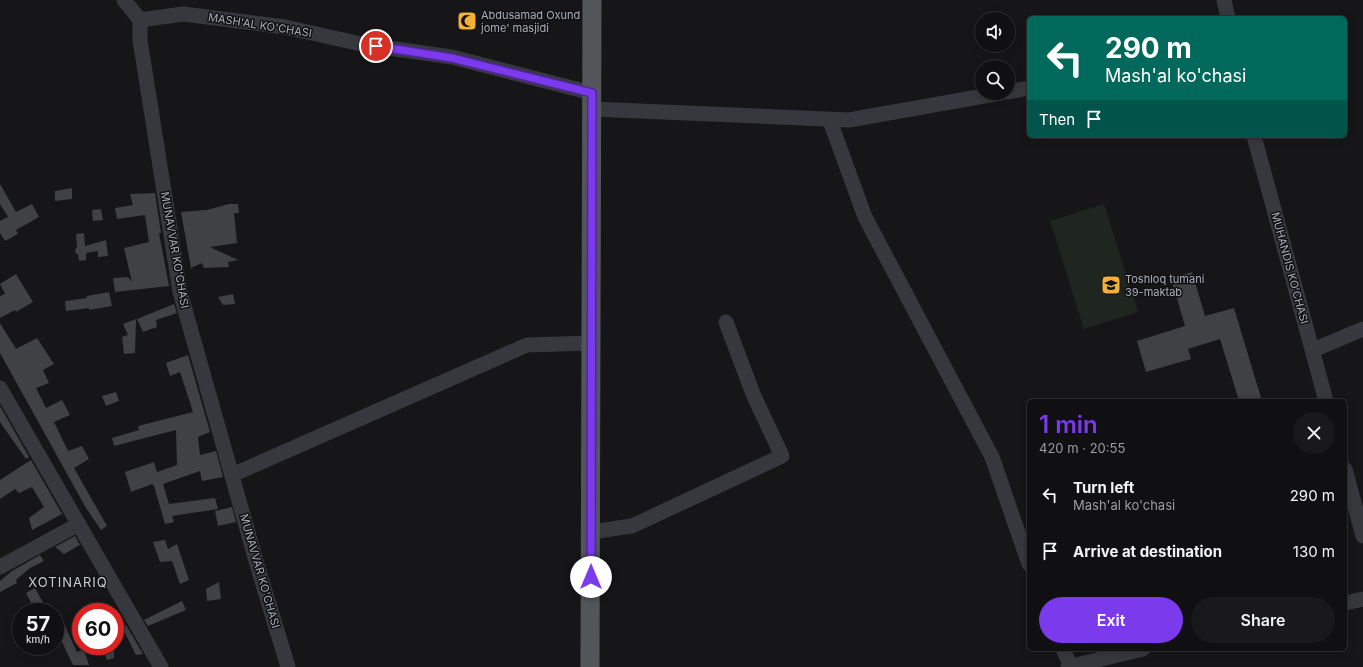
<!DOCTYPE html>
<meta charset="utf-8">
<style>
body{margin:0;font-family:Inter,sans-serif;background:#19191b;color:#f1f3f6;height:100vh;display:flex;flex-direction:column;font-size:15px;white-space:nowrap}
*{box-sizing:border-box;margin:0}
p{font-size:13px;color:#9c9d9f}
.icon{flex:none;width:22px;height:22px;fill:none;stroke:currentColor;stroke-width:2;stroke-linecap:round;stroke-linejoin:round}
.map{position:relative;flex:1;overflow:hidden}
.drawer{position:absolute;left:1027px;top:399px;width:320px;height:252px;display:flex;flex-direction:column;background:#101012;border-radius:6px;box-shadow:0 2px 10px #0003,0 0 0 1px #303032}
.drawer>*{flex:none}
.top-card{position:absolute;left:1027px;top:16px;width:320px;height:122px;border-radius:6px;box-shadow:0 2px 10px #0003,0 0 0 1px #303032;background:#00695c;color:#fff;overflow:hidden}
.fabs{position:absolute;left:975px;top:12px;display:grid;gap:8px}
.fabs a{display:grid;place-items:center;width:40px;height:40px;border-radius:50%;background:#101012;box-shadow:0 2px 10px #0003,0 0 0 1px #303032;font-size:20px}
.speed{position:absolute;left:12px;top:603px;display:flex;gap:8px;font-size:20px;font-weight:700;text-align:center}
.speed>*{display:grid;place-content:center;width:52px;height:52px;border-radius:50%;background:#101012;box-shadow:0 2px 10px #0003,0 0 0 1px #303032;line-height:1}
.speed small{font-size:10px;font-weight:400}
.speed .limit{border:6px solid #d22;background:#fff;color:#111}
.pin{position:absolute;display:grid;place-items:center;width:34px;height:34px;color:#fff;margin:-17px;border:2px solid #fff;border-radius:50%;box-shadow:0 1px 4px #0007}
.me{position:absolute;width:44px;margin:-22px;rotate:0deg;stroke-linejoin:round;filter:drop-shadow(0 0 3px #0008)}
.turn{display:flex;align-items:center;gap:14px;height:84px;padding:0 12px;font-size:18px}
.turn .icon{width:52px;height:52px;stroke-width:2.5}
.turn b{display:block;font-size:28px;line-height:34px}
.then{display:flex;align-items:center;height:38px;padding:0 12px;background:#0003;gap:8px;font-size:15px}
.round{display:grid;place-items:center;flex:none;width:42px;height:42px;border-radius:21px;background:#19191b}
.head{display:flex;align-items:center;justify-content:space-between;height:68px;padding:0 12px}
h1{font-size:24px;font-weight:600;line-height:30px;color:#7c3aed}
.primary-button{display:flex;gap:8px;margin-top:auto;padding:8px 12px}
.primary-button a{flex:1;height:46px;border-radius:24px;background:#7c3aed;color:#fff;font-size:16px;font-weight:600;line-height:46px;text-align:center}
.primary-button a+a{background:#19191b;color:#f1f3f6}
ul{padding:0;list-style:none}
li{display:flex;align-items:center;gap:12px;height:56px;padding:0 12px}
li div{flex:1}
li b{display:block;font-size:15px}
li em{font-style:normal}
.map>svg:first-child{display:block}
</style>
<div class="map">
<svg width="1363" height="667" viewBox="0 0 1363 667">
<rect width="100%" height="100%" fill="#161618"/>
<path fill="#1e261f" d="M1104,204L1138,312L1084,329L1050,221Z"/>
<path fill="#404145" d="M0,184L16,212L32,204L39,217L16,230L18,234L5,241L0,233V221L8,217L0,204Z
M72,188V199L55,201V191Z
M155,193L161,233H159L169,286L115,292L113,278L128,277L132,282L124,248L149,242L145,215L117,219L115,208L133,205L130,194Z
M229,204H238L239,213H234L237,243L210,247L238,260L228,262L229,267L204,268L202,263L191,268L181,212L207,210Z
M101,209L103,220L93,221L92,210Z
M84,233L85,246L106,240L108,256L98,257V251L86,253V260L79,261L78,254H76L75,249L77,248L76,234Z
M1192,272L1205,316L1234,308L1262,401H1239L1220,339L1188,349L1191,359L1146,372L1137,341L1185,326L1171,278Z
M16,274L33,302L16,312L15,310L0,318V296L5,294L0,284Z
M109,292L112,306L89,310V308L66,311L65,301L87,298V296Z
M233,294L235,304L223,305L218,297Z
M174,304L177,313L156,320L157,327L143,332L137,319Z
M136,319L135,353L124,354L122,337L128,335L123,324Z
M0,323L16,349L37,338L54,364L43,370L49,383L36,388L46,408L62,400L70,415L54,422L68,451L82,446L89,459L74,468L107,526L101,530L86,508L0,353Z
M188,355L210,432L198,437L200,455L216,451L223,477L202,481L200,471L163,484L169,504L215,498L218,509L172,516L174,522L165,524L154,486L152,484L131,492L125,472L154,462L157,472L177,465L176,430L114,446L112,438L139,430L138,426L193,412L180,372L170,376L166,363Z
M116,392L119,401L106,406L102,396Z
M0,406L29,457L26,459L0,422Z
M31,460L62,514L32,530L29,518L44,507L32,487L19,493L15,489L0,499V480Z
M232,507L236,522L218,526L215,511Z
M75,536L80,545L64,554L55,547Z
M165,540L168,549L177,544L189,580L180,584L172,561L160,562L153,542Z
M40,555L44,561L30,568L16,580L17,583L0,592V581L12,571Z
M219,582L221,599L207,601L206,589Z
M35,588L48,612H36L26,593Z
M182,601L186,610L148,626L144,620Z
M61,617L77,652L82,650L85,653L89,665H73L55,627V620Z
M126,625L143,654L136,655L122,627Z
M103,650H114V658L107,660Z"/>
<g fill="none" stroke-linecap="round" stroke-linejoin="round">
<path stroke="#37383d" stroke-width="15" d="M124,0L140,20L183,14L285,27L361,44L452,57L592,93
M1224,0L1228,18
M140,20V40L180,292L258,568L288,667
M1008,92L1029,88
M592,109L849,120L1001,93
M830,121L865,217L992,457L1029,564
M1254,136L1326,401
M1313,350L1363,329
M0,388L161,667
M1345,469L1363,536
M232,475L527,345L591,343
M591,532L632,526L782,456L753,394L726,322
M0,567L79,524
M1345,603L1363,599
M1063,649L1071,667
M1068,667L1143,649"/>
<path stroke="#53555c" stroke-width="19" d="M590,667L592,0"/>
</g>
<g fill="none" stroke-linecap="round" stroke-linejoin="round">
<defs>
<path id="route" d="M376,46L452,58L592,93L591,577"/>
</defs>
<use href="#route" stroke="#51269a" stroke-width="10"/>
<use href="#route" stroke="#7c3aed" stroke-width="7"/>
</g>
<defs>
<symbol id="mosque-square" viewBox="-11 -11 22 22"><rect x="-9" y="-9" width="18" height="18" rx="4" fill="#f2b134" stroke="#111113"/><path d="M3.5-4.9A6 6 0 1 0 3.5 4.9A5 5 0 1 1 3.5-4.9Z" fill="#111"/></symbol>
<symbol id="school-square" viewBox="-11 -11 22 22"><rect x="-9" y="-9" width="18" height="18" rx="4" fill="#f2b134" stroke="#111113"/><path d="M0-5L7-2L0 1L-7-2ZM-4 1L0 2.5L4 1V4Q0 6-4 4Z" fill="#111"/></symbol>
</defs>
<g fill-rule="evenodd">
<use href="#mosque-square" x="456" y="10" width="22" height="22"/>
<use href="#school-square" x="1100" y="274" width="22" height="22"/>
</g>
<g text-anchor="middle" stroke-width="3" stroke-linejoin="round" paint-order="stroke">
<g font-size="11" fill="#a8adb8" stroke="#111113" text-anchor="start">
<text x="481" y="19">Abdusamad Oxund<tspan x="481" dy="13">jome' masjidi</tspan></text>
<text x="1125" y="283">Toshloq tumani<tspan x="1125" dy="13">39-maktab</tspan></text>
</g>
<g font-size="11" fill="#a8adb8" stroke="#111113">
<text transform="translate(260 25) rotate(9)" y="4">MASH'AL KO'CHASI</text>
<text transform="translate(175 250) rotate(80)" y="4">MUNAVVAR KO'CHASI</text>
<text transform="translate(1290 268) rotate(75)" y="4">MUHANDIS KO‘CHASI</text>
<text transform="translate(260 571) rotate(74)" y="4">MUNAVVAR KO'CHASI</text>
</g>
<g font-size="13" letter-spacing="1" fill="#c9ccd4" stroke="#111113">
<text x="68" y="587">XOTINARIQ</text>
</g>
</g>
</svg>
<div class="fabs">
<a><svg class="icon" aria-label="sound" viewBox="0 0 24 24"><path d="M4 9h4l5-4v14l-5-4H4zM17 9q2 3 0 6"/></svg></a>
<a><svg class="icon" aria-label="search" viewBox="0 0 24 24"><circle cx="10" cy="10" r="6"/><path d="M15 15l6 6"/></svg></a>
</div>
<div class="speed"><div>57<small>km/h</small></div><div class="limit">60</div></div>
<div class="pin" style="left:376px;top:46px;background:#d93025"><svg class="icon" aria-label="arrive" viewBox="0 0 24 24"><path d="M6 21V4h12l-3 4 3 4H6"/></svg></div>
<svg class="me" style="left:591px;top:577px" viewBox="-20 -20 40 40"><circle r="19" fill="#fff"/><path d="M0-13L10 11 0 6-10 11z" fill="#7c3aed"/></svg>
<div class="top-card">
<div class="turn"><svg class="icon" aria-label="left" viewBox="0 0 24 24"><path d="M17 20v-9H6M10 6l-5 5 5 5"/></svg><div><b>290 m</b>Mash'al ko'chasi</div></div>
<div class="then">Then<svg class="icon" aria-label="arrive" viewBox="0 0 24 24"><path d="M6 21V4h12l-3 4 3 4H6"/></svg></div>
</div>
<section class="drawer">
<div class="head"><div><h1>1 min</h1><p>420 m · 20:55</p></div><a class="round"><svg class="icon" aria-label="close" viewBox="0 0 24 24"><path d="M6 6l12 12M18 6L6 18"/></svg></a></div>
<ul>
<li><svg class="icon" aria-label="left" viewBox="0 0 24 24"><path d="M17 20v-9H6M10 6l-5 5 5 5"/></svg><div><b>Turn left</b><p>Mash'al ko'chasi</p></div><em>290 m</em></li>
<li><svg class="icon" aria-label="arrive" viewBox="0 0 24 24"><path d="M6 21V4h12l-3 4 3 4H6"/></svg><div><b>Arrive at destination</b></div><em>130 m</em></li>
</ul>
<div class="primary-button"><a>Exit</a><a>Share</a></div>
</section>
</div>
